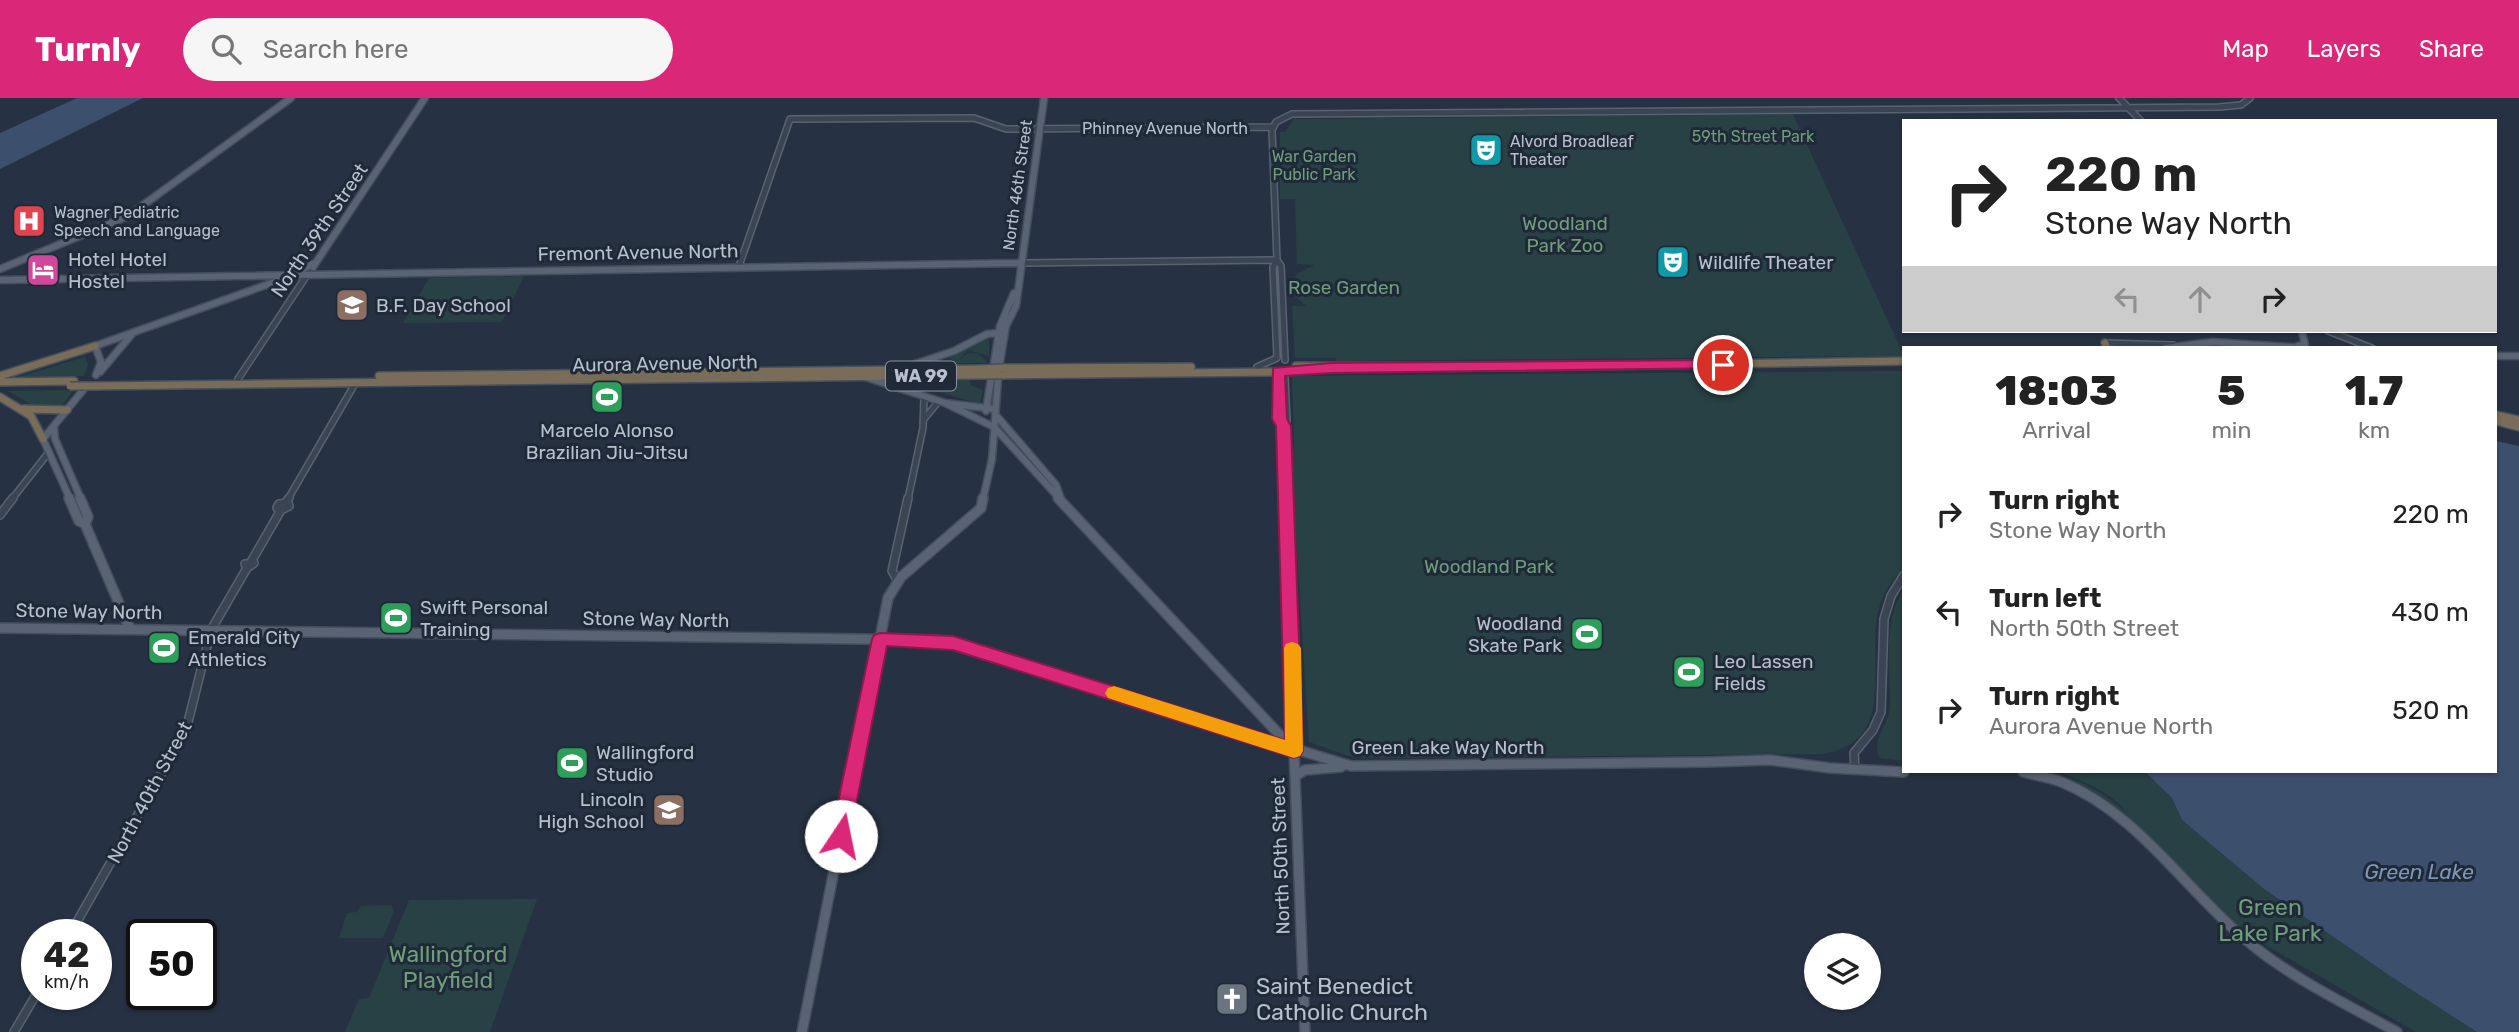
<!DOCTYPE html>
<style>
body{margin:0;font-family:Rubik,sans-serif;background:#f6f6f6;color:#222;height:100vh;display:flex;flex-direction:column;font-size:26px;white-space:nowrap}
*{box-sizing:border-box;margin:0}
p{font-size:23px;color:#767676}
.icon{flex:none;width:38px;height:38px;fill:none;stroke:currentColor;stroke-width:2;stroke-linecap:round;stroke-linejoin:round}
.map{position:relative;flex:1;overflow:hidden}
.panel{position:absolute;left:1902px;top:248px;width:595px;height:427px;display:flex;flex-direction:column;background:#fff;border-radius:0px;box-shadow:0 2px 5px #0004}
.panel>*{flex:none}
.hud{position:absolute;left:1902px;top:21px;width:595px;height:214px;border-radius:0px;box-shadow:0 2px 5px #0004;background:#fff;color:#222;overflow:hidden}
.tools{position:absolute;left:1804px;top:835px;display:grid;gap:14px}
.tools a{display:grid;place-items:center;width:77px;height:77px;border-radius:50%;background:#fff;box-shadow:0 2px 5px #0004;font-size:35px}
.speed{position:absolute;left:21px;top:821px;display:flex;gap:14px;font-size:35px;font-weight:700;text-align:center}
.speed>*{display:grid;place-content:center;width:91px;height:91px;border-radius:50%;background:#fff;box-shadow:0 2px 5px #0004;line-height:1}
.speed small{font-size:18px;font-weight:400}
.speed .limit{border:4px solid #111;border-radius:10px;background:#fff;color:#111}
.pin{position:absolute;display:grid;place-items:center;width:60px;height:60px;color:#fff;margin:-30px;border:4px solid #fff;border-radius:50%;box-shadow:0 2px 7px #0007}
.me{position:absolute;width:77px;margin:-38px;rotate:11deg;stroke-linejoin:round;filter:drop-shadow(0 0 5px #0008)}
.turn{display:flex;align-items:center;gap:24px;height:147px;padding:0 28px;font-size:32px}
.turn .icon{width:91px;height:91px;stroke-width:2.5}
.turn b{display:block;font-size:49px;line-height:60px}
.lanes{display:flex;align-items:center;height:66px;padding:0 28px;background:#0003;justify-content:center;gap:35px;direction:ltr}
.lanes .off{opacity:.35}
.eta{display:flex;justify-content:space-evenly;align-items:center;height:119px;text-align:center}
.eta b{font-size:42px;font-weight:800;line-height:49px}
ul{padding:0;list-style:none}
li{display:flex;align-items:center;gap:21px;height:98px;padding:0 28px}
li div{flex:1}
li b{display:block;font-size:26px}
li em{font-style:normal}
header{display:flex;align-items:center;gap:42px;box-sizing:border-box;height:98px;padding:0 35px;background:#db2777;color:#fff}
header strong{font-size:33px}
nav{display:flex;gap:38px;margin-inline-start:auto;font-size:24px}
.search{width:490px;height:63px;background:#f6f6f6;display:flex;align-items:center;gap:18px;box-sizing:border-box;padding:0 24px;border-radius:38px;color:#767676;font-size:26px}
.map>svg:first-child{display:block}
</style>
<header>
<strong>Turnly</strong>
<div class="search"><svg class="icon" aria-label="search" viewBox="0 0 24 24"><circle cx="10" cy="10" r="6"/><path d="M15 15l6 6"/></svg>Search here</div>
<nav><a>Map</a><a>Layers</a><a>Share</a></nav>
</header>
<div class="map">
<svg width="2519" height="934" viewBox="0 0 2519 934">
<rect width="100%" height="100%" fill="#263243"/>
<path fill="#284144" d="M1793,16L1904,258L1337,263L1335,260H1295L1292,208H1306L1294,197L1291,186L1297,176L1315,167L1297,166L1295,101H1280V34H1285L1294,21Z
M524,178L502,224L403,225L429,180Z
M989,240V258L968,252L958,263L966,256L978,255L988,265H955L949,258Z
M85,259L88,267L84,278L18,279Z
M1904,273V470C1892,481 1883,495 1879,510C1865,560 1901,644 1822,656L1371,660L1348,658L1309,644L1291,362L1294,347L1292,278Z
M899,282H970V287L983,292L980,306Z
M74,292L62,307H32L8,293Z
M1904,491V663L1880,660C1870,640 1889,628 1890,609C1891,568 1881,527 1904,491Z
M2051,674C2080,681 2106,696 2128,716C2113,695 2083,683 2058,674H2145L2172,700L2182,722L2264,791L2393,880L2477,934H2416L2250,838L2256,844C2241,831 2225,819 2211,805C2158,753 2126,699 2051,674Z
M537,801L490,934H345L359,901L369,900L409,802Z
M391,807L394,813L383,840H339L347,815L357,814L361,808Z"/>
<path fill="#3c4f6c" d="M77,0H143L0,71V35Z
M2496,343L2519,348V934H2477L2393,880L2264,791L2182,722L2172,700L2145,674H2496Z"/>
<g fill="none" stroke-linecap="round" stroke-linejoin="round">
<defs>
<path id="minor-far1" d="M2119,0L2141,23
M1277,162L1281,168L1285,262
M1020,165L1277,162
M739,168L790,21L974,20L1006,31L1272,29
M2328,233L2372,250
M2105,245L2173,247
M1257,269L1277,260L1273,169L1277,162L1272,32L1276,24L1292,16L2219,9L2241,7L2250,0
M1278,274L1279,321L1284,328L1286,401
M238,281L307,177
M924,321L939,303
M1284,328L1287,323L1285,279
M12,401L49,354
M288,401L356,284
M908,401L923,330L924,298"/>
<path id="minor" d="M1286,400L1294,652
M286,404L289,400
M288,405L289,408L281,412L277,410L279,406Z
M0,417L13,400
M251,464L281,412
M254,465L247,470L245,466Z
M898,483L892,473L908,400
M1855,672L1854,655L1873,632L1881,614L1884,521L1891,498L1904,477
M70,836L186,632L211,532L247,470
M14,934L37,895"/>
<path id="major-far1" d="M313,169L425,0
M0,171L128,118L291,0
M0,182L1020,165
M2298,248L2305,247L2302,234
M2165,250L2213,244L2303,250
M2269,250H2273
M2496,258H2519
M1000,264L1006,228L1016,208L1044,0
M994,265L1000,228L1014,195
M900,271L954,253L987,236L998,235
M100,274L132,236
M96,277L101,264L95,248L283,181L315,165
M865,279L945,305L994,311
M945,305L994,329L1060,401
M986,313L991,281
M995,316L1056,387L1061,401
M54,329L55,341L81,401
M70,401L43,341L84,291
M983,401L992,361L998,281"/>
<path id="major" d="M69,400L79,423L85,426L130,531
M80,400L88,419L85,426
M1058,400L1292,650
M0,530L937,542L1351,668L1708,664L1770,662L1830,670L1904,674
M1294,653L1305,934
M2023,674C2035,677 2048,679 2059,683C2137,714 2184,790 2246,842C2291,880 2346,906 2397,934
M1295,678L1305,672L1341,669
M802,934L888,500L901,479L981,410L983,400"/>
<path id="highway" d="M2105,245L2107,250
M1296,268L1511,269L1904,263
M1004,270L1191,269
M1003,277L1281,274
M0,278L95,248
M379,278L980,271
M0,284L74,283
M95,288L979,277
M0,299L31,318L43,341
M23,311L67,312
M2496,317L2519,322
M2496,323L2519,329"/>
</defs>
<use href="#minor-far1" stroke="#596270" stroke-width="8"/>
<use href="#minor" stroke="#596270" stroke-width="10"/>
<use href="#major-far1" stroke="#444d5c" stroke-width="9"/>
<use href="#major" stroke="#444d5c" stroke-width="12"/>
<use href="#highway" stroke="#454f5d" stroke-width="10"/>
<use href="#minor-far1" stroke="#3b4453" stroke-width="5"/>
<use href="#minor" stroke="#3b4453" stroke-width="7"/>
<use href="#major-far1" stroke="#596373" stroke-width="6"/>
<use href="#major" stroke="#596373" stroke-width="9"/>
<use href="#highway" stroke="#796c58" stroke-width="7"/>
<defs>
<path id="highway-bridge" d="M980,271L1004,270
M1281,274L1296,273
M979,277H1003
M70,288H95"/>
</defs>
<use href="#highway-bridge" stroke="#454f5d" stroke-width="10" stroke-linecap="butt"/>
<use href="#highway-bridge" stroke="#796c58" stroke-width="7"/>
</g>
<path fill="#db2777" stroke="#8e194d" stroke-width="2" d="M1723,262L1730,267L1728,270L1331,275L1285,278L1287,321L1291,328L1303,653L1300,658L1294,660L953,552L887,548L850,738L847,744L841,747L834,744L831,738L872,541L874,537L880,535L953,538L1285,642L1276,328L1272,321L1273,270L1331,265Z"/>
<path fill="#f59e0b" d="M1292,544L1298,546L1301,550L1303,653L1300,658L1294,660L1108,600L1105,595L1108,590L1114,588L1285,642L1284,550L1286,546Z"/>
<defs>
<symbol id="theatre-square" viewBox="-11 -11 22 22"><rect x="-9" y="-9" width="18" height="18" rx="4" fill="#0f9aa8" stroke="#1f2938"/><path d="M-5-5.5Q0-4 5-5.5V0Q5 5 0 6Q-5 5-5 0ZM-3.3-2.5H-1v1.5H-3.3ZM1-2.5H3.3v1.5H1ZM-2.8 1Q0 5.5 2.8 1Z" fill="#fff"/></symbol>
<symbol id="hospital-square" viewBox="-11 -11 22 22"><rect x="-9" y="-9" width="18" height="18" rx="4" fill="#e0444e" stroke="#1f2938"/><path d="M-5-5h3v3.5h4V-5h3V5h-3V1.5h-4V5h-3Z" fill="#fff"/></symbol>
<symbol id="hotel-square" viewBox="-11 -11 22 22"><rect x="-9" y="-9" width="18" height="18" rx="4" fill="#d1479c" stroke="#1f2938"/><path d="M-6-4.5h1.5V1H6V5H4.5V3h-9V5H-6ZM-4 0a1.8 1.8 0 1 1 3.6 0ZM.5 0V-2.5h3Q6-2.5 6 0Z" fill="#fff"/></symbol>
<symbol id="school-square" viewBox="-11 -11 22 22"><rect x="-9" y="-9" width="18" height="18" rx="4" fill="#8d6e63" stroke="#1f2938"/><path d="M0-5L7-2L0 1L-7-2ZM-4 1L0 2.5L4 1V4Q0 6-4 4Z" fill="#fff"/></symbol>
<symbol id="stadium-square" viewBox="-11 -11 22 22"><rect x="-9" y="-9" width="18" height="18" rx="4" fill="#2e9e5b" stroke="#1f2938"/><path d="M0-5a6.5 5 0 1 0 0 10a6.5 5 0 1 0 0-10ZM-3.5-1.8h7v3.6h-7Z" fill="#fff"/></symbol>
<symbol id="church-square" viewBox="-11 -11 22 22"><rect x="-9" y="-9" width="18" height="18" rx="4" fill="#6b7280" stroke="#1f2938"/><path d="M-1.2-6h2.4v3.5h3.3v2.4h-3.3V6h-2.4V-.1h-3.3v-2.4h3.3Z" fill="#fff"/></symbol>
</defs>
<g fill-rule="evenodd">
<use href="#theatre-square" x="1467" y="33" width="38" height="38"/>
<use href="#hospital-square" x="10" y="104" width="38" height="38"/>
<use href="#theatre-square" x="1654" y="145" width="38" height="38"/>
<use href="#hotel-square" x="24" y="153" width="38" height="38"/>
<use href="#school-square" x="333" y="188" width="38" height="38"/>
<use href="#stadium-square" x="588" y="280" width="38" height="38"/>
<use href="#stadium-square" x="377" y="501" width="38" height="38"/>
<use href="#stadium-square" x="1568" y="517" width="38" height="38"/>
<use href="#stadium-square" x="145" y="531" width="38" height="38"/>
<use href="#stadium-square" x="1670" y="555" width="38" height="38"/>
<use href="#stadium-square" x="553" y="646" width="38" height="38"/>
<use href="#school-square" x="650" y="693" width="38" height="38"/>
<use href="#church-square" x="1213" y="882" width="38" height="38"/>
</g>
<g text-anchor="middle" stroke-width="6" stroke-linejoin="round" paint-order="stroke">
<g font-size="16" fill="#b8c0cd" stroke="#1f2938">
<text x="1165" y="36">Phinney Avenue North</text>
<text transform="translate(1017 87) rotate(-82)" y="6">North 46th Street</text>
</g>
<g font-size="16" fill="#6f9e7a" stroke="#1f2938">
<text x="1753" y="44">59th Street Park</text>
<text x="1314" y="64">War Garden<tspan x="1314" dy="18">Public Park</tspan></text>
</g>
<g font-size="16" fill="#b8c0cd" stroke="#1f2938" text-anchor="start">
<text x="1510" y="49">Alvord Broadleaf<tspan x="1510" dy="18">Theater</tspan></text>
<text x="54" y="120">Wagner Pediatric<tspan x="54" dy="18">Speech and Language</tspan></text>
</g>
<rect fill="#1f2938" stroke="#8a93a0" stroke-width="2" x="886" y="263.5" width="70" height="29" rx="5"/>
<g font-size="18" font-weight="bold" fill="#b8c0cd">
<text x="921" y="284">WA 99</text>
</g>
<g font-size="19" fill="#6f9e7a" stroke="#1f2938">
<text x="1565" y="132">Woodland<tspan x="1565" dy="22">Park Zoo</tspan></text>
<text x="1344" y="196">Rose Garden</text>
<text x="1489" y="475">Woodland Park</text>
</g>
<g font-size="19" fill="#b8c0cd" stroke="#1f2938">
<text transform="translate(319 132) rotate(-56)" y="7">North 39th Street</text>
<text transform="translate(638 154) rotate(-1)" y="7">Fremont Avenue North</text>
<text transform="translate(665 265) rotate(-1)" y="7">Aurora Avenue North</text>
<text transform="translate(89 513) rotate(1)" y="7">Stone Way North</text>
<text transform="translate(656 521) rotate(1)" y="7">Stone Way North</text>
<text x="1448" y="656">Green Lake Way North</text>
<text transform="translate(149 694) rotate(-62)" y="7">North 40th Street</text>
<text transform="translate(1280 758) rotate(-92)" y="7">North 50th Street</text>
</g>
<g font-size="19" fill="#b8c0cd" stroke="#1f2938" text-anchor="start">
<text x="68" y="168">Hotel Hotel<tspan x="68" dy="22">Hostel</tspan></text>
<text x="1698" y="171">Wildlife Theater</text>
<text x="376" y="214">B.F. Day School</text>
<text x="607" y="339" text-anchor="middle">Marcelo Alonso<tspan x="607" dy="22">Brazilian Jiu-Jitsu</tspan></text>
<text x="420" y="516">Swift Personal<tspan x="420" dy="22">Training</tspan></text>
<text x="1562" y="532" text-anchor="end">Woodland<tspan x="1562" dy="22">Skate Park</tspan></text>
<text x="188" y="546">Emerald City<tspan x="188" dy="22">Athletics</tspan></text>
<text x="1714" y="570">Leo Lassen<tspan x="1714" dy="22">Fields</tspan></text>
<text x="596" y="661">Wallingford<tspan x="596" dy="22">Studio</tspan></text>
<text x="644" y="708" text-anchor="end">Lincoln<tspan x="644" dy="22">High School</tspan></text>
</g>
<g font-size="21" font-style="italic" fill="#7f95b4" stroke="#1f2938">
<text x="2419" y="781">Green Lake</text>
</g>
<g font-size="23" fill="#6f9e7a" stroke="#1f2938">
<text x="2270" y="817">Green<tspan x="2270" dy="26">Lake Park</tspan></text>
<text x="448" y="864">Wallingford<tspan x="448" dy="26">Playfield</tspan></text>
</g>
<g font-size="23" fill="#b8c0cd" stroke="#1f2938" text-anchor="start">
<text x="1256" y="896">Saint Benedict<tspan x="1256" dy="26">Catholic Church</tspan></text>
</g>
</g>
</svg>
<div class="tools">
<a><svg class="icon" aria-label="layers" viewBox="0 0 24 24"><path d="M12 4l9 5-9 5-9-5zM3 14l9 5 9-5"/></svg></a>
</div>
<div class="speed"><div>42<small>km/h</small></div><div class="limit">50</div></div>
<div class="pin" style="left:1723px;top:267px;background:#d93025"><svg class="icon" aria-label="arrive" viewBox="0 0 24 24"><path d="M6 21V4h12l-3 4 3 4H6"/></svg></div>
<svg class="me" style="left:841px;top:738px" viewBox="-20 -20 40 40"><circle r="19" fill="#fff"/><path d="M0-13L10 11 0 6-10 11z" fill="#db2777"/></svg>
<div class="hud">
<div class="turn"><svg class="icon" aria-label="right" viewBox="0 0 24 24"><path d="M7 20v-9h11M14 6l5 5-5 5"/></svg><div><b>220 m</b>Stone Way North</div></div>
<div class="lanes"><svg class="icon off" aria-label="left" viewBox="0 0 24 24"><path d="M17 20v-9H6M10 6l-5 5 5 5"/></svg><svg class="icon off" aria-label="ahead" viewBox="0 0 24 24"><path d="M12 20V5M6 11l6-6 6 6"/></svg><svg class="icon" aria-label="right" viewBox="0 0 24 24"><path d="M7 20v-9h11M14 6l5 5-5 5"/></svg></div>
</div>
<section class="panel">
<div class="eta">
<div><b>18:03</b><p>Arrival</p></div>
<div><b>5</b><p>min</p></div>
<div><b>1.7</b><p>km</p></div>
</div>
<ul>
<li><svg class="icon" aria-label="right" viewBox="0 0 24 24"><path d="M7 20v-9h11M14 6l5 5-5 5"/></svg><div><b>Turn right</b><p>Stone Way North</p></div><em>220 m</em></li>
<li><svg class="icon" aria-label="left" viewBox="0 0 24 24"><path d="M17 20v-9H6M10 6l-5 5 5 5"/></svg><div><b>Turn left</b><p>North 50th Street</p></div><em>430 m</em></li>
<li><svg class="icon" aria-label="right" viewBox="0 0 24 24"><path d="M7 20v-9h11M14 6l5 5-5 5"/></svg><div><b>Turn right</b><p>Aurora Avenue North</p></div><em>520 m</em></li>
</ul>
</section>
</div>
